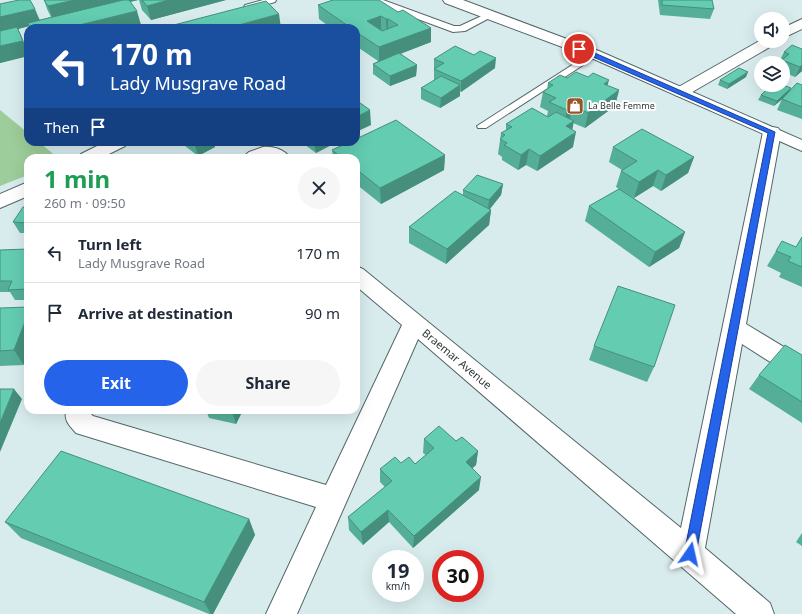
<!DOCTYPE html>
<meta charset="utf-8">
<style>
body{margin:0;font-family:"Noto Sans",sans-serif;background:#f6f6f7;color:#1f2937;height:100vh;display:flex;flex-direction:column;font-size:15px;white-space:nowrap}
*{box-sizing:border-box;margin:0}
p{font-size:13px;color:#747a83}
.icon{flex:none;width:22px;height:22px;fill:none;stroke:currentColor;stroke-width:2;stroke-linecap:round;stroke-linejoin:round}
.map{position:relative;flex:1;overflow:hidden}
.details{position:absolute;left:24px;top:154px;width:336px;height:260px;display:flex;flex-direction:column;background:#fff;border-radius:12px;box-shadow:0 4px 16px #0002}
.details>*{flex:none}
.top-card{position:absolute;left:24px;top:24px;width:336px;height:122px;border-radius:12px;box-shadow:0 4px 16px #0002;background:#1a4fa0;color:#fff;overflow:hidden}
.tools{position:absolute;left:754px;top:12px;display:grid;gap:8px}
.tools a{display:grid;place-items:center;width:36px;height:36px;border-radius:50%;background:#fff;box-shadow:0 4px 16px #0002;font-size:20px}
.speed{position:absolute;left:372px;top:550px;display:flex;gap:8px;font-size:20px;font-weight:700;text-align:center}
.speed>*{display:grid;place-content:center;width:52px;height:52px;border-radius:50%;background:#fff;box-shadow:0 4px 16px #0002;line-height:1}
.speed small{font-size:10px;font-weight:400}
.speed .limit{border:6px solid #d22;background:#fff;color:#111}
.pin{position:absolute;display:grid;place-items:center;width:34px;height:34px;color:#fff;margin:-17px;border:2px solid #fff;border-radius:50%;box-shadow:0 1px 4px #0007}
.me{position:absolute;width:44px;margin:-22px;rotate:11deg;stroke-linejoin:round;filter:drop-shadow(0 0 3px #0008)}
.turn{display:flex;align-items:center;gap:14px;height:84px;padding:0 20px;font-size:18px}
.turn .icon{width:52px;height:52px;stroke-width:2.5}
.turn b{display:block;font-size:28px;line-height:34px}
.then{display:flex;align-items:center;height:38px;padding:0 20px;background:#0003;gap:8px;font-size:15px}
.round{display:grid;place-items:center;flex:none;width:42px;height:42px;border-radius:21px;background:#f6f6f7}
.head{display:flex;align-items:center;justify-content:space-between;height:68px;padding:0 20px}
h1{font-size:24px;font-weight:700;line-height:30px;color:#1e9e55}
.primary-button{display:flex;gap:8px;margin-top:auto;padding:8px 20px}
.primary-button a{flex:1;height:46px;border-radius:24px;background:#2563eb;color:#fff;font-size:16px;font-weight:700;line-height:46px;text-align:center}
.primary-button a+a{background:#f6f6f7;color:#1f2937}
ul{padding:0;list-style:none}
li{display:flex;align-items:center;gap:12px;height:60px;padding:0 20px;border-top:1px solid #e0e1e3}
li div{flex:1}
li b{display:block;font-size:15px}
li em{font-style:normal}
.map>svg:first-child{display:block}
</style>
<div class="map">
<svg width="802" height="614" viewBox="0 0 802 614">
<rect width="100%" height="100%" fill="#d8ecee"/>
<path fill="#9dcd9a" d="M0,110L28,133V142H39L58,158H28V175L0,186Z"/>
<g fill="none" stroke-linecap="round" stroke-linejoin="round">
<defs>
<path id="lane" d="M263,0H276L275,2L248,10L244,7L245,5Z
M371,0H383L454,26H460L488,13L491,12L495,15L465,31L453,32L372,2Z
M594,51L597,52L599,54L597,56L486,128H478L477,126Z"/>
<path id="street" d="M802,19V29L783,38V28Z
M761,40L777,41L775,44L687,95L681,97L675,95L673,92L675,89Z
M772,127L778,128L781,132L746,324L802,358V380L794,377L742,344L705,548L770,603L774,614H736L418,339L297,614H266L316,507L76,433C69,425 64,421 66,410H90V413L93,416L326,485L402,325L356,286V266L363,269L681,528L763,132L766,128Z
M105,142H128L125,146L101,158H78L81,154Z
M263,147C273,146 284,149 290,158H242L249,152Z
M28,182V196L0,208V194Z"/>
<path id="secondary" d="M443,0H463L599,51L802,140V151L589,57L445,3Z"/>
</defs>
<use href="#lane" stroke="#546667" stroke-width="2"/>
<use href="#street" stroke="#546667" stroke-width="2"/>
<use href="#secondary" stroke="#546667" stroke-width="2"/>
<use href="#lane" fill="#fff" fill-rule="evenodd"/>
<use href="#street" fill="#fff" fill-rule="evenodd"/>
<use href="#secondary" fill="#fff" fill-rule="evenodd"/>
</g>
<path fill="#55af98" d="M44,0H138L130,2L141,25L131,28H30L29,26L18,29L28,52V56L0,63V4L40,20L51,17L47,9Z
M139,0H226L151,20L142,10Z
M658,0H712L714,9L710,19L660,15Z
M318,5L398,12L431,42L400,54L417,65L416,76L390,86L373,74V64L378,61L356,46V28H331L319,19Z
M802,49V71L795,77L783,72V63H780L779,62L784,52Z
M434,59L495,68L461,92L460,91V96L440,108L421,99V88L435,80H434Z
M746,77L727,89L718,85L720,80Z
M567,78L608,86L619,90L615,106L585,128L573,123L572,130L573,147L537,171L526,165L518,170L502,160V157L498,154L501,133L506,130V124L547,116L548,111L540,107L543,92L547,89L548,83Z
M802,85V119L777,110L782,99L786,96L774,106L758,100L761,95L789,92Z
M167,142H179L171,146Z
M180,142H214L215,147L198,156Z
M301,142H337L316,153Z
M613,147L694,157L688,173L661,191L653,186L634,198L620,189L685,232L679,248L649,267L585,221L589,206L619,189L616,187L621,171L622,170L609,162Z
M332,150L445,155L444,170L381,204L356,184V158H333Z
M503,184L501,195L490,209L491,210L489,225L446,264L409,243V227L463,195V190Z
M28,207V233H20L13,222Z
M802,237V287L779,277L781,273L767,266L776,251L796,247Z
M28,249V300H15L10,292H0V250Z
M0,308L24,365L0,366Z
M594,346L654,367L647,382L589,360Z
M802,355V423L749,389L759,375Z
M206,410H243L236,424L209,418Z
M424,439L456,441L478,451L476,465L472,468L479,490L413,548L389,522L363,545L349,530L348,517L385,487L380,482V469L401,463L415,464L426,455L423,453Z
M249,519L255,535L213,614H209L21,538L5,522Z
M802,533V546L796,542Z"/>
<path fill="#458f7c" d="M75,0H138L53,20L48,6Z
M169,0H226L151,20L147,6Z
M35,9L41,23L18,29L28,52V56L0,63V17Z
M137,11L141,25L131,28H67Z
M279,14L281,28H228Z
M381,16V30L367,21Z
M386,19H388V33L387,34Z
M431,28V42L379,62V47Z
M496,58L495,68L461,92V81Z
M417,65L416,76L390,86V76Z
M802,65V71L795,77L800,67Z
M748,72L746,77L727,89L729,84Z
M609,80L605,95L604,84Z
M460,85V96L440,108L441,98Z
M791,88L789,93L774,106L777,101Z
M619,90L615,106L585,128L588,113Z
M573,106L569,121L564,126L567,110Z
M370,110L371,125L356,132V117Z
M574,121L571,136L576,132L573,147L537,171L540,156L566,126Z
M170,142H179L171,146Z
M202,142H214L215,147L198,156L195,145Z
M314,142H337L316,153Z
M529,149L526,165L518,170L521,155Z
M445,155L444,170L381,204L380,188Z
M694,157L688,173L661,191L666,175Z
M658,170L653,186L634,198L639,182Z
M503,184L501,195L488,211L489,200Z
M491,210L489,225L446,264L447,249Z
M685,232L679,248L649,267L655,252Z
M28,314V355L24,365L14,350Z
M14,389L22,399L0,452V423Z
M235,410H243L236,424L233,414Z
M478,451L476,465L464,476L466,462Z
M481,477L479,490L413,548L414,536Z
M388,510L389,522L363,545L361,532Z
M249,519L255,535L213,614H211L204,602Z"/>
<path fill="#63ccb1" stroke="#458f7c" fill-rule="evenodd" d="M19,0H30L35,9L0,17V4Z
M44,0H75L48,6Z
M123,0H129L137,11L67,28H30L28,23Z
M142,0H169L147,6Z
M333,0H379L398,12L403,10L431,28L379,47L356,32V28H351L318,5ZM381,16L386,19H388L398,25L382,31L367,21Z
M662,0H712L714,9L662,5Z
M266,1L279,14L228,28H171L170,26Z
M17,27L23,41L0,46V31Z
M792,45L802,49V65L800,67L782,60L789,54L784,52Z
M455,46L474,55L480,51L496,58L461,81L434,69L444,63L434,59Z
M399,53L417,65L390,76L373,64Z
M739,68L748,72L729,84L720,80Z
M576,72L588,77L593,73L609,80L604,84L619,90L588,113L573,106L567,110L549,102L556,98L543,92L553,85L548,83L560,75L567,78Z
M441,76L460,85L441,98L421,88Z
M797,83L802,85V107L782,99Z
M772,85H783L791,88L777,101L761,95Z
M356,100L370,110L356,117Z
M532,108L548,117L556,112L574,121L566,126L576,132L540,156L529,149L521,155L504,145L507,143L500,139L505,135L501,133L512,127L506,124Z
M396,120L445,155L380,188L356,169V158H342L332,150L349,142H356V139Z
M642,129L694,157L666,175L658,170L639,182L621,171L637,161L613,147Z
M191,142H202L195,145Z
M91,156L133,158H90Z
M477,175L503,184L489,200L463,190Z
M619,189L685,232L655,252L589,206Z
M455,191L491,210L447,249L409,227Z
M23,207H28V223L13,222Z
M802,237V267L788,261L791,257L776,251L782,241L796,247Z
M28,249V287L27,289L8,290L12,281H0V250Z
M618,286L675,305L654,367L594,346Z
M28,307V314L14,350L0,351V308Z
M785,345L802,355V402L759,375Z
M0,389H14L0,423Z
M213,410H235L233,414Z
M439,426L456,441L462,437L478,451L466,462L481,477L414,536L388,510L361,532L348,517L392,481L380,469L395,457L401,463L409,457L415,464L434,448L424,439Z
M61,451L249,519L204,602L5,522Z"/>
<path fill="#2563eb" stroke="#184099" d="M577,47H581L775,132L696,554L694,558L690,560L686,558L684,554L768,133L577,50Z"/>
<defs>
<symbol id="shop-square" viewBox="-11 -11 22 22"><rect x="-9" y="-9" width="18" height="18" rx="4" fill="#985425" stroke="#fff"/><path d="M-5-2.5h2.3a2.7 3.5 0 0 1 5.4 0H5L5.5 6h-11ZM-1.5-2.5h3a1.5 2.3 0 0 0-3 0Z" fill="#fff"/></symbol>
</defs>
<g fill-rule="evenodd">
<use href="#shop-square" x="565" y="96" width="20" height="20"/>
</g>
<g text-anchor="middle" stroke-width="4" stroke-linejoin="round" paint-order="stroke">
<g font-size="9" fill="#303738" stroke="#fff" text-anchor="start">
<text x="588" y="109">La Belle Femme</text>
</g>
<g font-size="11" fill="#303738" stroke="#fff">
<text transform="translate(457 359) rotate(40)" y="4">Braemar Avenue</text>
</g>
</g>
</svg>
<div class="tools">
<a><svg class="icon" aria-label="sound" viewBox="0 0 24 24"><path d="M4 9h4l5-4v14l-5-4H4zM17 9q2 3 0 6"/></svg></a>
<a><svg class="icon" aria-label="layers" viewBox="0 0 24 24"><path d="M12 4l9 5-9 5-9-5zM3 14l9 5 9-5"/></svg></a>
</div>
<div class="speed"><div>19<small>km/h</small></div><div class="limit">30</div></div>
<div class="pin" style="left:579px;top:49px;background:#d93025"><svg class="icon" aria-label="arrive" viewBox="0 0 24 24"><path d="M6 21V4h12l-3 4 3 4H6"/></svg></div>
<svg class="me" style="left:690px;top:554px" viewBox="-20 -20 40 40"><path d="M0-17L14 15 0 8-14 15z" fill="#2563eb" stroke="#fff" stroke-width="4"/></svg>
<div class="top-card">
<div class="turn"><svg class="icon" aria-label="left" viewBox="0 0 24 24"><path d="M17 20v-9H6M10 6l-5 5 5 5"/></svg><div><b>170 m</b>Lady Musgrave Road</div></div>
<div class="then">Then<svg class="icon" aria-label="arrive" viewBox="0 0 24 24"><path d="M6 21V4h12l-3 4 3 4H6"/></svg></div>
</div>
<section class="details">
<div class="head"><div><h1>1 min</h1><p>260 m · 09:50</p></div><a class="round"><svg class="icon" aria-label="close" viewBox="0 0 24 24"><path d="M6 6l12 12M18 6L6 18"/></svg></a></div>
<ul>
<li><svg class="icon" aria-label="left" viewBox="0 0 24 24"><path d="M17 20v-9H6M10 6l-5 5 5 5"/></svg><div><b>Turn left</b><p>Lady Musgrave Road</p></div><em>170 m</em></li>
<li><svg class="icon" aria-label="arrive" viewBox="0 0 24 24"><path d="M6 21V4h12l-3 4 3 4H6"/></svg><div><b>Arrive at destination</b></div><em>90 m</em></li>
</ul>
<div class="primary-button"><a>Exit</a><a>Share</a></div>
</section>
</div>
